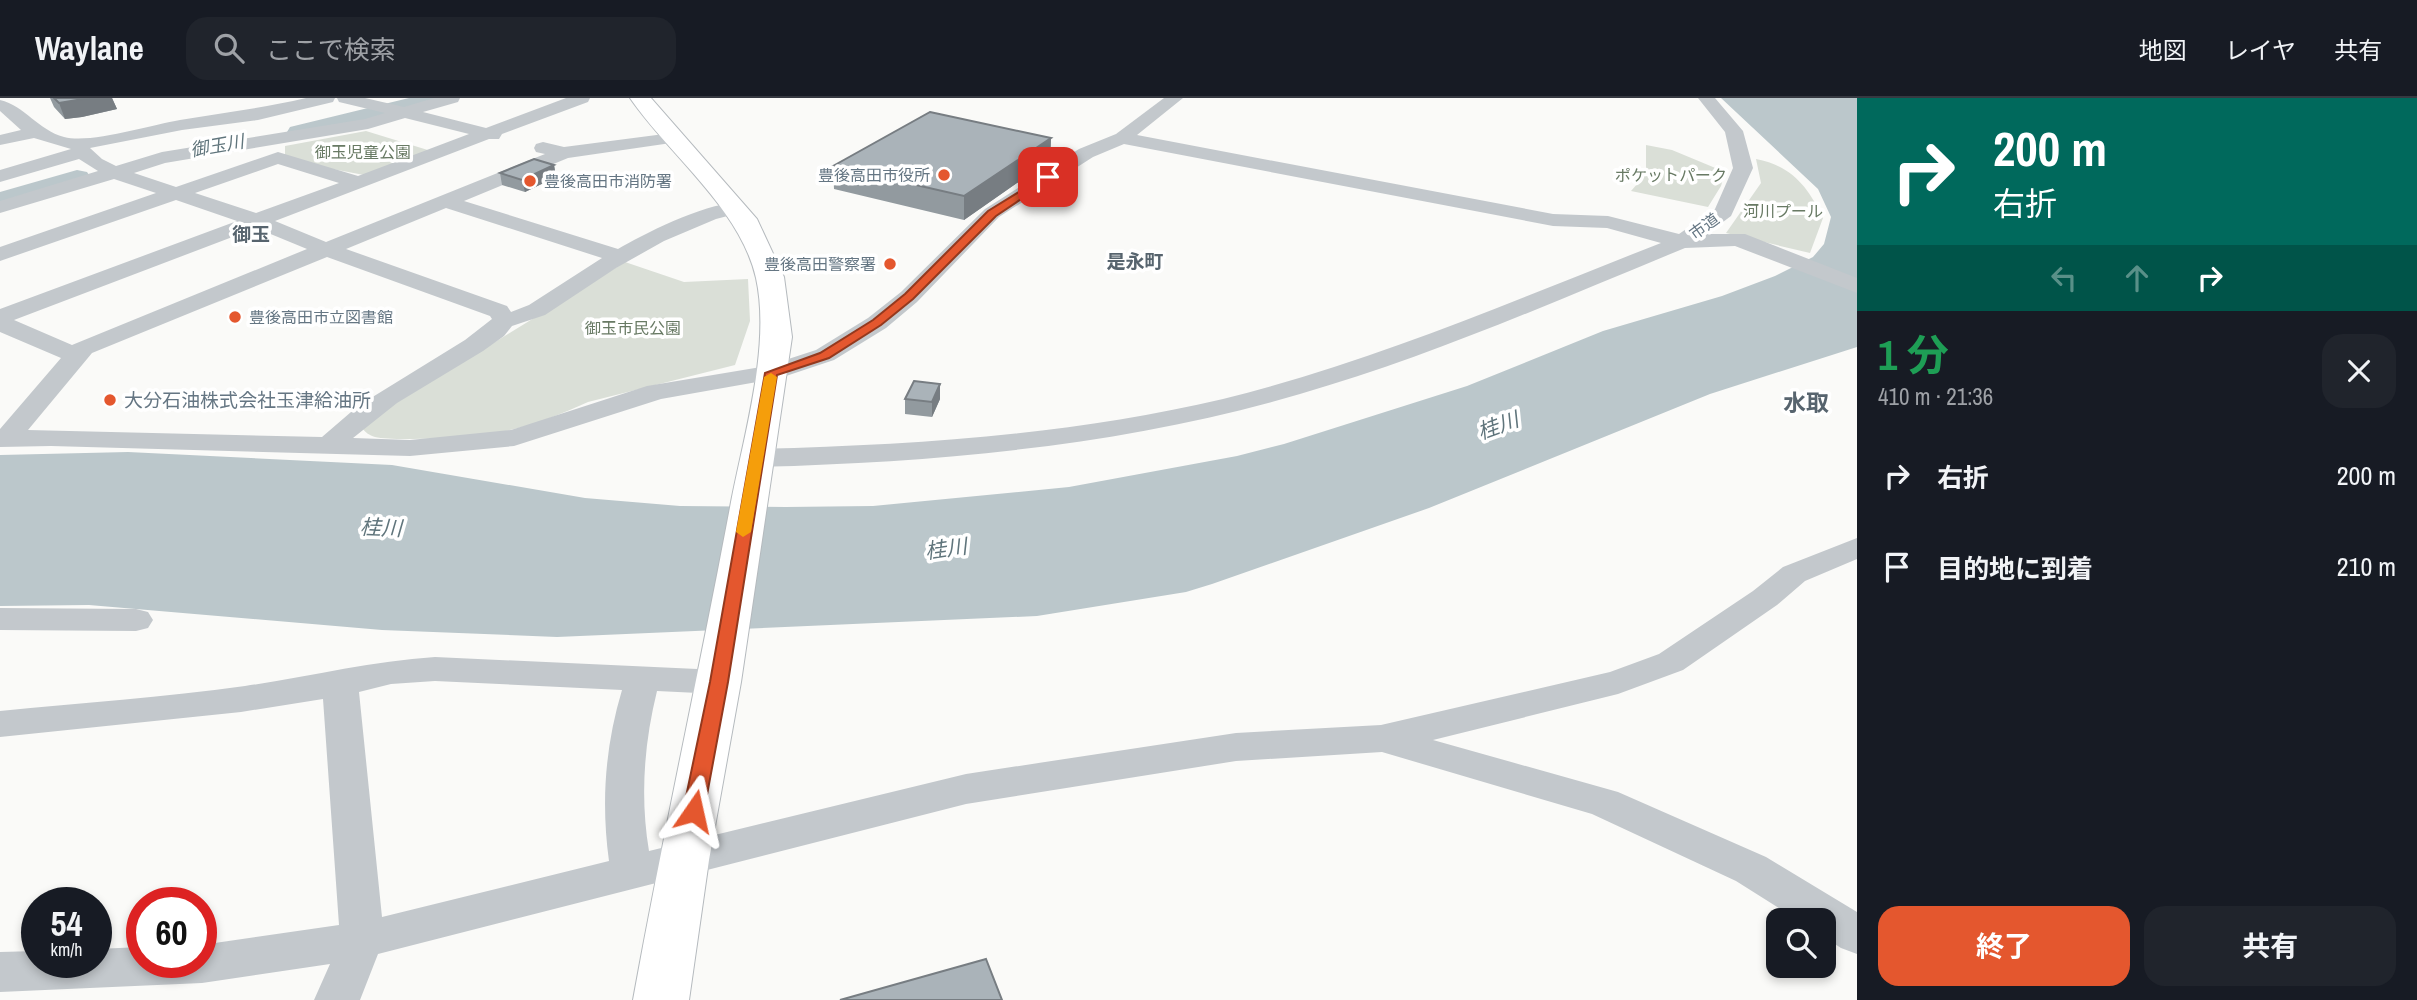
<!DOCTYPE html>
<html lang="ja">
<meta charset="utf-8">
<style>
body{margin:0;font-family:"Archivo Narrow","Noto Sans JP",sans-serif;background:#20242c;color:#f1f3f6;height:100vh;display:flex;flex-direction:column;font-size:26px;white-space:nowrap}
*{box-sizing:border-box;margin:0}
p{font-size:23px;color:#9ea1a6}
.icon{flex:none;width:38px;height:38px;fill:none;stroke:currentColor;stroke-width:2;stroke-linecap:round;stroke-linejoin:round}
.map{position:relative;flex:1;overflow:hidden}
.details{display:flex;flex-direction:column;background:#171b24;width:560px}
.details>*{flex:none}
.hud{background:#00695c;color:#fff;overflow:hidden}
.tools{position:absolute;left:1766px;top:810px;display:grid;gap:14px}
.tools a{display:grid;place-items:center;width:70px;height:70px;border-radius:14px;background:#171b24;box-shadow:0 4px 10px #0003;font-size:35px}
.speed{position:absolute;left:21px;top:789px;display:flex;gap:14px;font-size:35px;font-weight:700;text-align:center}
.speed>*{display:grid;place-content:center;width:91px;height:91px;border-radius:50%;background:#171b24;box-shadow:0 4px 10px #0003;line-height:1}
.speed small{font-size:18px;font-weight:400}
.speed .limit{border:10px solid #d22;background:#fff;color:#111}
.pin{position:absolute;display:grid;place-items:center;width:60px;height:60px;color:#fff;margin:-30px;border-radius:14px;box-shadow:0 4px 10px #0006}
.me{position:absolute;width:77px;margin:-38px;rotate:11deg;stroke-linejoin:round;filter:drop-shadow(0 0 5px #0008)}
.turn{display:flex;align-items:center;gap:24px;height:147px;padding:0 21px;font-size:32px}
.turn .icon{width:91px;height:91px;stroke-width:2.5}
.turn b{display:block;font-size:49px;line-height:60px}
.lanes{display:flex;align-items:center;height:66px;padding:0 21px;background:#0003;justify-content:center;gap:35px;direction:ltr}
.lanes .off{opacity:.35}
.round{display:grid;place-items:center;flex:none;width:74px;height:74px;border-radius:21px;background:#20242c}
.overview{display:flex;align-items:center;justify-content:space-between;height:119px;padding:0 21px}
h1{font-size:42px;font-weight:700;line-height:52px;color:#1e9e55}
.button{display:flex;gap:14px;margin-top:auto;padding:14px 21px}
.button a{flex:1;height:80px;border-radius:21px;background:#e4572e;color:#fff;font-size:28px;font-weight:700;line-height:80px;text-align:center}
.button a+a{background:#20242c;color:#f1f3f6}
ul{padding:0;list-style:none}
li{display:flex;align-items:center;gap:21px;height:91px;padding:0 21px}
li div{flex:1}
li b{display:block;font-size:26px}
li em{font-style:normal}
header{display:flex;align-items:center;gap:42px;box-sizing:border-box;height:98px;padding:0 35px;background:#171b24;border-bottom:2px solid #363941}
header strong{font-size:33px}
nav{display:flex;gap:38px;margin-inline-start:auto;font-size:24px}
.search{width:490px;height:63px;background:#20242c;display:flex;align-items:center;gap:18px;box-sizing:border-box;padding:0 24px;border-radius:21px;color:#9ea1a6;font-size:26px}
main{display:flex;flex:1;min-height:0}
.map>svg:first-child{display:block}
</style>
<header>
<strong>Waylane</strong>
<div class="search"><svg class="icon" aria-label="search" viewBox="0 0 24 24"><circle cx="10" cy="10" r="6"/><path d="M15 15l6 6"/></svg>ここで検索</div>
<nav><a>地図</a><a>レイヤ</a><a>共有</a></nav>
</header>
<main>
<div class="map">
<svg width="1857" height="902" viewBox="0 0 1857 902">
<rect width="100%" height="100%" fill="#fafaf8"/>
<path fill="#dadfd7" d="M366,33L431,53L364,77L285,62V48Z
M1646,47L1672,52L1725,74L1721,88L1708,109L1631,93L1646,76Z
M1756,61C1792,68 1808,89 1823,120L1810,155L1726,135L1761,85Z
M625,164L684,184L748,181L750,223L735,267L588,304C562,316 534,327 506,333C483,339 397,344 375,339C369,337 366,335 362,330L365,324Z"/>
<path fill="#bbc7cb" d="M1721,0H1857V249L1710,296L1429,410L1212,486L1186,494L1037,518L557,539L382,532L89,507L0,508V357L128,354L392,367L585,400L680,408L786,409L873,408L1069,389L1237,358L1284,346L1467,288L1603,233L1722,198L1775,178L1813,159L1824,146L1831,119L1818,91Z"/>
<g fill="none" stroke-linecap="round" stroke-linejoin="round">
<path fill="#bbc7cb" fill-rule="evenodd" d="M409,0H448L444,5C412,14 318,46 290,39L287,34L290,29Z
M77,72L87,74L91,80L87,86L0,111V94Z"/>
<defs>
<path id="major" d="M630,0H651L757,121L784,179L792,239L741,584L709,762L689,902H633C663,736 700,570 731,404C744,337 771,247 756,180C740,110 669,57 630,0Z"/>
</defs>
<use href="#major" stroke="#b5babe" stroke-width="2"/>
<path fill="#c3c8cc" fill-rule="evenodd" d="M306,0H335L333,4L258,22L182,32L90,50L102,61L116,68L162,54L365,21L385,15L339,4L337,0H365L404,9L434,0H460L458,4L423,14L486,30L566,0H590L588,4L502,36L499,41H489L275,123L326,144L545,56L536,54L534,50L536,46L543,44L564,49L672,35L681,40L678,44L568,60L464,103L618,151C643,136 716,99 743,106L746,110L743,114L716,121L664,143L616,170L545,217L512,228L504,238L483,253L397,305L353,340L410,342L511,332L647,288L767,268L816,252L868,220L901,194L985,111L1079,51L1116,36L1164,0H1183L1137,37L1553,116L1608,118L1679,136L1715,111L1733,70L1725,34L1698,0H1715L1743,33L1753,70L1731,118L1707,136H1745L1857,180V195L1735,148L1685,150C1558,202 1432,258 1300,296C1123,348 940,364 756,369L746,366L742,360L746,354L756,351C913,347 1070,337 1223,301C1374,264 1517,201 1661,145L1607,130L1553,128L1124,46L1093,59L999,119L917,204L886,230L834,262L780,280L661,301L514,348L410,358L51,348L0,349V331L61,260L0,234V211L237,123L176,102L0,163V149L156,95L114,81L0,115V103L98,73L79,61L0,84V72L71,51L34,40L0,47V37L21,32L0,13V2C25,8 38,32 64,39C91,46 150,27 180,22C222,15 264,10 306,0ZM405,20L469,36L358,78L278,54L176,89L134,75L165,65L368,31ZM278,66L339,85L256,115L195,95ZM446,110L602,160L529,207L511,214L507,208L346,151ZM256,130L307,151L72,247L14,222ZM327,159L490,218L492,221L465,242L358,308L322,339L28,332L92,255Z
M1857,440V461L1805,483L1777,507L1683,572L1618,596L1433,642L1618,694L1766,759L1857,814V856L1841,850L1824,839V822H1798L1736,783L1592,716L1382,654L1236,663L966,706L378,856L360,902H314L330,866L202,885L0,894V854L37,853V864H96V851L142,849V864H201V847L339,827L323,601L241,614L0,639V613C81,605 164,599 245,588C308,579 371,563 435,559L719,572L732,575L737,584L732,593L719,596L657,593C644,646 640,699 649,753L966,676L1236,635L1381,627L1610,574L1659,556L1753,493L1783,469ZM435,583L622,592C605,649 601,704 609,763L382,819L359,594L391,586Z
M0,510L136,511L148,514L153,522L148,530L136,533L0,532Z"/>
<use href="#major" fill="#fff" fill-rule="evenodd"/>
</g>
<path fill="#929a9f" d="M50,0H112L117,11L82,19L65,21L54,9Z
M1051,40L1050,62L964,122L834,91L833,68Z
M554,67L556,79L525,94L502,87L500,75Z
M940,286V301L932,319L905,316V301Z"/>
<path fill="#777d82" d="M89,0H112L117,11L82,19L65,21L59,5Z
M1051,40L1050,62L964,122V98Z
M554,67L556,79L525,94L522,82Z
M940,286V301L932,319V304Z"/>
<path fill="#aab3b9" stroke="#777d82" stroke-width="2" d="M54,0H89L59,5Z
M930,14L1051,40L964,98L833,68Z
M534,61L554,67L522,82L500,75Z
M914,283L940,286L932,304L905,301Z
M986,861L1002,902H840Z"/>
<path fill="#e4572e" stroke="#94391e" stroke-width="2" d="M1048,76L1053,79L1051,81L996,118L913,201L881,227L829,260L777,277L728,584L704,713L701,718L694,720L686,718L683,713L710,584L765,275L820,255L873,222L905,196L988,113Z"/>
<path fill="#f59e0b" d="M771,275L777,279L751,434L743,439L736,434L764,279Z"/>
<g fill="#e4572e" stroke="#fff" stroke-width="2.5">
<circle cx="944" cy="77" r="7"/>
<circle cx="530" cy="83" r="7"/>
<circle cx="890" cy="166" r="7"/>
<circle cx="235" cy="219" r="7"/>
<circle cx="110" cy="302" r="7"/>
</g>
<g text-anchor="middle" stroke-width="7" stroke-linejoin="round" paint-order="stroke">
<g font-size="16" fill="#687a64" stroke="#fff">
<text x="363" y="60">御玉児童公園</text>
<text x="1671" y="83">ポケットパーク</text>
<text x="1783" y="119">河川プール</text>
<text x="633" y="236">御玉市民公園</text>
</g>
<g font-size="16" fill="#657683" stroke="#fff" text-anchor="end">
<text x="930" y="83">豊後高田市役所</text>
<text x="544" y="89" text-anchor="start">豊後高田市消防署</text>
<text x="876" y="172">豊後高田警察署</text>
<text x="249" y="225" text-anchor="start">豊後高田市立図書館</text>
</g>
<g font-size="16" fill="#657683" stroke="#fff">
<text transform="translate(1704 128) rotate(-36)" y="6">市道</text>
</g>
<g font-size="18" font-style="italic" fill="#60757c" stroke="#fff">
<text transform="translate(217 48) rotate(-10)" y="6">御玉川</text>
</g>
<g font-size="19" font-weight="bold" fill="#57646e" stroke="#fff">
<text x="251" y="143">御玉</text>
<text x="1135" y="170">是永町</text>
</g>
<g font-size="19" fill="#657683" stroke="#fff" text-anchor="start">
<text x="124" y="309">大分石油株式会社玉津給油所</text>
</g>
<g font-size="21" font-style="italic" fill="#60757c" stroke="#fff">
<text transform="translate(1498 328) rotate(-20)" y="7">桂川</text>
<text transform="translate(381 430) rotate(2)" y="7">桂川</text>
<text transform="translate(946 451) rotate(-8)" y="7">桂川</text>
</g>
<g font-size="23" font-weight="bold" fill="#57646e" stroke="#fff">
<text x="1806" y="313">水取</text>
</g>
</g>
</svg>
<div class="tools">
<a><svg class="icon" aria-label="search" viewBox="0 0 24 24"><circle cx="10" cy="10" r="6"/><path d="M15 15l6 6"/></svg></a>
</div>
<div class="speed"><div>54<small>km/h</small></div><div class="limit">60</div></div>
<div class="pin" style="left:1048px;top:79px;background:#d93025"><svg class="icon" aria-label="arrive" viewBox="0 0 24 24"><path d="M6 21V4h12l-3 4 3 4H6"/></svg></div>
<svg class="me" style="left:694px;top:713px" viewBox="-20 -20 40 40"><path d="M0-17L14 15 0 8-14 15z" fill="#e4572e" stroke="#fff" stroke-width="4"/></svg>
</div>
<section class="details">
<div class="hud">
<div class="turn"><svg class="icon" aria-label="right" viewBox="0 0 24 24"><path d="M7 20v-9h11M14 6l5 5-5 5"/></svg><div><b>200 m</b>右折</div></div>
<div class="lanes"><svg class="icon off" aria-label="left" viewBox="0 0 24 24"><path d="M17 20v-9H6M10 6l-5 5 5 5"/></svg><svg class="icon off" aria-label="ahead" viewBox="0 0 24 24"><path d="M12 20V5M6 11l6-6 6 6"/></svg><svg class="icon" aria-label="right" viewBox="0 0 24 24"><path d="M7 20v-9h11M14 6l5 5-5 5"/></svg></div>
</div>
<div class="overview"><div><h1>1 分</h1><p>410 m · 21:36</p></div><a class="round"><svg class="icon" aria-label="close" viewBox="0 0 24 24"><path d="M6 6l12 12M18 6L6 18"/></svg></a></div>
<ul>
<li><svg class="icon" aria-label="right" viewBox="0 0 24 24"><path d="M7 20v-9h11M14 6l5 5-5 5"/></svg><div><b>右折</b></div><em>200 m</em></li>
<li><svg class="icon" aria-label="arrive" viewBox="0 0 24 24"><path d="M6 21V4h12l-3 4 3 4H6"/></svg><div><b>目的地に到着</b></div><em>210 m</em></li>
</ul>
<div class="button"><a>終了</a><a>共有</a></div>
</section>
</main>
